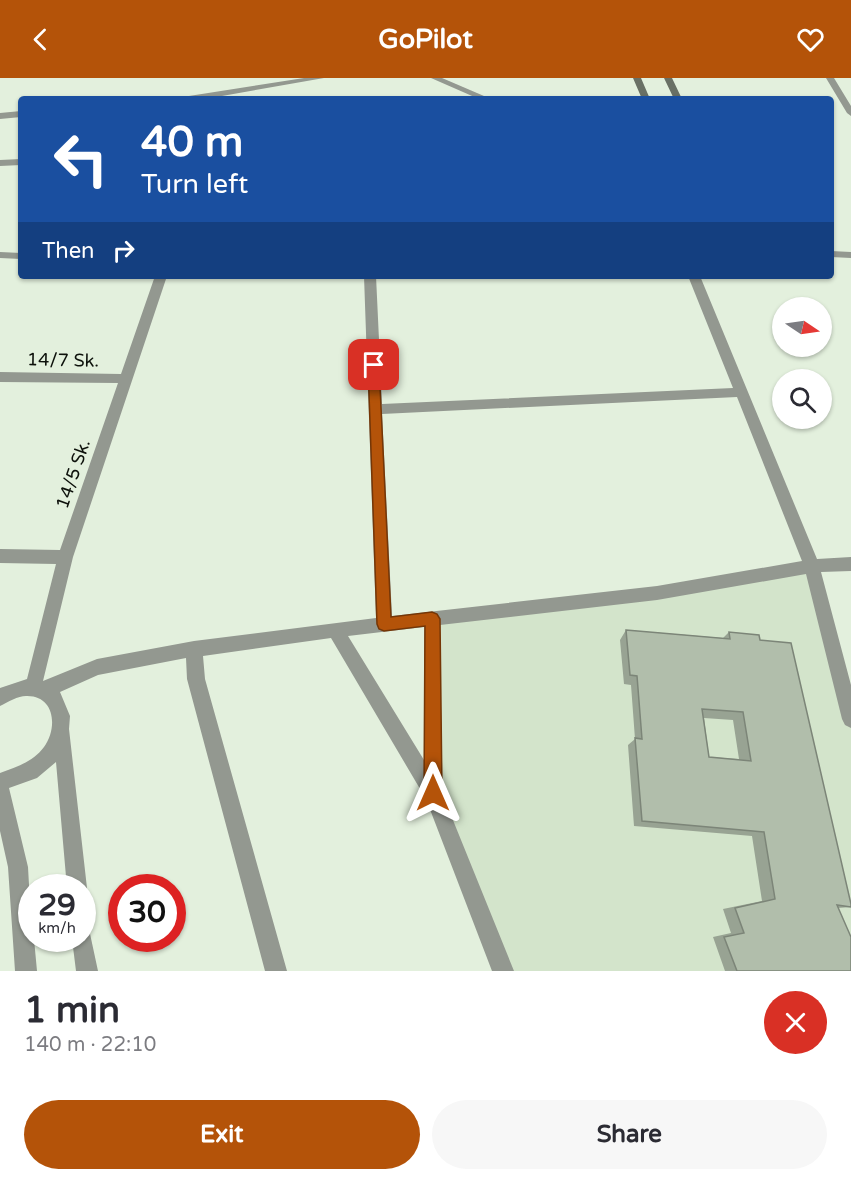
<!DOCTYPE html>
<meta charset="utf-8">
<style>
body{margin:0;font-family:"Varela Round",sans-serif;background:#f7f7f7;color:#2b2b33;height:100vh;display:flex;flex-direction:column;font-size:22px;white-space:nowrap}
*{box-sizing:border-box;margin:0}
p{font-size:20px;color:#7c7c81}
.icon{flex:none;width:33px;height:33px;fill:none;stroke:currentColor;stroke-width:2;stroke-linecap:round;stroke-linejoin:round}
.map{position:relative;height:893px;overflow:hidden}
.sheet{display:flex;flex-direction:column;background:#fff;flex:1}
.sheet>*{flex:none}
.guide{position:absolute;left:18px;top:18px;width:816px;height:183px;border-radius:6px;box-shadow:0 2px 4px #0004;background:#1a4fa0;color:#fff;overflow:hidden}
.needle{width:39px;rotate:103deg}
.controls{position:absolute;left:772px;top:219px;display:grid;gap:12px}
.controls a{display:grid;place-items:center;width:60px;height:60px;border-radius:50%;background:#fff;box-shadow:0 2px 4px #0004;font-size:30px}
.speed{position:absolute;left:18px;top:796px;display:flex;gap:12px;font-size:30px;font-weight:700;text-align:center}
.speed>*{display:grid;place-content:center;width:78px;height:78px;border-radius:50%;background:#fff;box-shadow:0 2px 4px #0004;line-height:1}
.speed small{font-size:15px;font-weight:400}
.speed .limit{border:9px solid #d22;background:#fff;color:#111}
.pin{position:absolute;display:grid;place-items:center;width:51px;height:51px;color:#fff;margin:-26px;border-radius:12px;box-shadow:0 3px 9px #0006}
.me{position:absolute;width:66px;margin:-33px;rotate:0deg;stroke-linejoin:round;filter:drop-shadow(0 0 4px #0008)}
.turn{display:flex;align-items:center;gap:21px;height:126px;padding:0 24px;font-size:27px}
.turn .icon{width:78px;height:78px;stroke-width:2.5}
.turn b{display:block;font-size:42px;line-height:51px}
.then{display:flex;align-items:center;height:57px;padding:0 24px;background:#0003;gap:12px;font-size:22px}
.round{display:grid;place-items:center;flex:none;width:63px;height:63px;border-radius:32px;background:#f7f7f7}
.overview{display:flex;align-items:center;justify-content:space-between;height:102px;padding:0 24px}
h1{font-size:36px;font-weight:800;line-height:45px}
.primary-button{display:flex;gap:12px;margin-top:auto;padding:12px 24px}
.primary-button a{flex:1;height:69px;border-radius:36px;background:#b45309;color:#fff;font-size:24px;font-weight:800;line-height:69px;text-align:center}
.primary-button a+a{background:#f7f7f7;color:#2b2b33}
header{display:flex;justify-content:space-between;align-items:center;height:78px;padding:0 24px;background:#b45309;color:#fff;font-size:27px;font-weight:800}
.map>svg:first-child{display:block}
</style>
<header><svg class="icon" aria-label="back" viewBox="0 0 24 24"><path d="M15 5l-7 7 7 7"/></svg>GoPilot<svg class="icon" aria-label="heart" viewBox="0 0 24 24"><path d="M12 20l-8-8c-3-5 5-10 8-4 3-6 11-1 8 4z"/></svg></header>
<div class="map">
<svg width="851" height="893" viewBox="0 0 851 893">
<rect width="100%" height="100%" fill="#e3f0dd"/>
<path fill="#d3e4cb" d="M812,488L851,635V893H503L433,715L432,541Z"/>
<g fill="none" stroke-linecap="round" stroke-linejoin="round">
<path fill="#939890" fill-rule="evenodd" d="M304,0H324L205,21H185L189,18Z
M431,0H442L491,21H479Z
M826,0H834L851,28V38L847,35Z
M21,33V39L0,41V35Z
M21,81V87L0,88V82Z
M831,173L851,174V180L831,179Z
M0,174L21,175V181L0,180Z
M155,198H167L73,479L43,603L97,581L194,563L376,540L364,198H376L382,326L733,310L688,198H700L817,481L851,479V493L821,494L851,607V650L845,647L842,641L806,496L657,522L440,547L442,715L514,893H492L426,721L331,560L203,578L205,601L287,893H265L187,601L186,580L98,597L60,614L70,638L69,651L87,810L84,817L82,818V810H67L56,684L37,700L9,710L28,789L32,861H34L37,893H15L8,789L0,753V695C16,689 33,684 44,669C58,650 55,617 26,618C18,618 8,624 0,628V610L27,601L56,486L0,485V471L60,472L118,305L0,304V294L121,296ZM737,319L802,483L657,508L392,538L382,336ZM424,549V682L348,558Z
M82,848L89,851L98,893H76L72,861H82Z"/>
<path fill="#697065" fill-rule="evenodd" d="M633,0H641L650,21H642Z
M664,0H672L682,21H674Z"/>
</g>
<path fill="#98a393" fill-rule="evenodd" d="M626,552L723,560L729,554L851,829L838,830L851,893H725L713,859L731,855L723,831L762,823L752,758L634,748L628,667L635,661L631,607L624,606L620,562ZM704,640L733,642L739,681L709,679Z"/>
<path fill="#b1beab" stroke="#7c8578" stroke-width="1.5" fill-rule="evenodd" d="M626,552L730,561L729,554L759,557L760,562L791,565L851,826V829L837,827L851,859V893H737L724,859L744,855L735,830L775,821L764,754L642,743L635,660L642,661L637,598L630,597ZM702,631L743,634L751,683L709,679Z"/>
<path fill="#b45309" stroke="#753606" stroke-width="1.5" d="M374,283L379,287L391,539L432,534L437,536L440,541L442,715L439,721L433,724L427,721L424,715L425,548L384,553L379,551L377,546L368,287Z"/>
<g text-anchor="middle" stroke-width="5" stroke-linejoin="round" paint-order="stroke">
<g font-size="18" fill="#0d110b" stroke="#e3f0dd">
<text transform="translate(63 282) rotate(1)" y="6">14/7 Sk.</text>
<text transform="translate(73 396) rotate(-71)" y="6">14/5 Sk.</text>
</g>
</g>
</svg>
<div class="controls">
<a><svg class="needle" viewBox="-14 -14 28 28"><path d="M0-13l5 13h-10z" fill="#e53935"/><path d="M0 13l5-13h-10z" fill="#7c7c81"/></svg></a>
<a><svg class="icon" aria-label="search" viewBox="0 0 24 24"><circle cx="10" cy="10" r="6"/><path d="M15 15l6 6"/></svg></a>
</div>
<div class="speed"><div>29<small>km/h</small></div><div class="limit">30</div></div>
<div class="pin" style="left:374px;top:287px;background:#d93025"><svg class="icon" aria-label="arrive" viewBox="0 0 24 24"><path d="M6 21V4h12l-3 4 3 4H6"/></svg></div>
<svg class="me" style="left:433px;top:715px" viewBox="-20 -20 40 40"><path d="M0-17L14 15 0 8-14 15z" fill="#b45309" stroke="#fff" stroke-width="4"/></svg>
<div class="guide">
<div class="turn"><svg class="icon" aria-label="left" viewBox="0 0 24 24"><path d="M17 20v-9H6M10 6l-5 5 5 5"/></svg><div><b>40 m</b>Turn left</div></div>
<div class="then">Then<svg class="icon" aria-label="right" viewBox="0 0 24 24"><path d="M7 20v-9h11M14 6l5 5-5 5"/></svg></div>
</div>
</div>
<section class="sheet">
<div class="overview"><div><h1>1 min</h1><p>140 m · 22:10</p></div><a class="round" style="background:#d93025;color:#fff"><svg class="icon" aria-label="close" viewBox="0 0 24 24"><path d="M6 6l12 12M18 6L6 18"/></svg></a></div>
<div class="primary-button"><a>Exit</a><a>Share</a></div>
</section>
